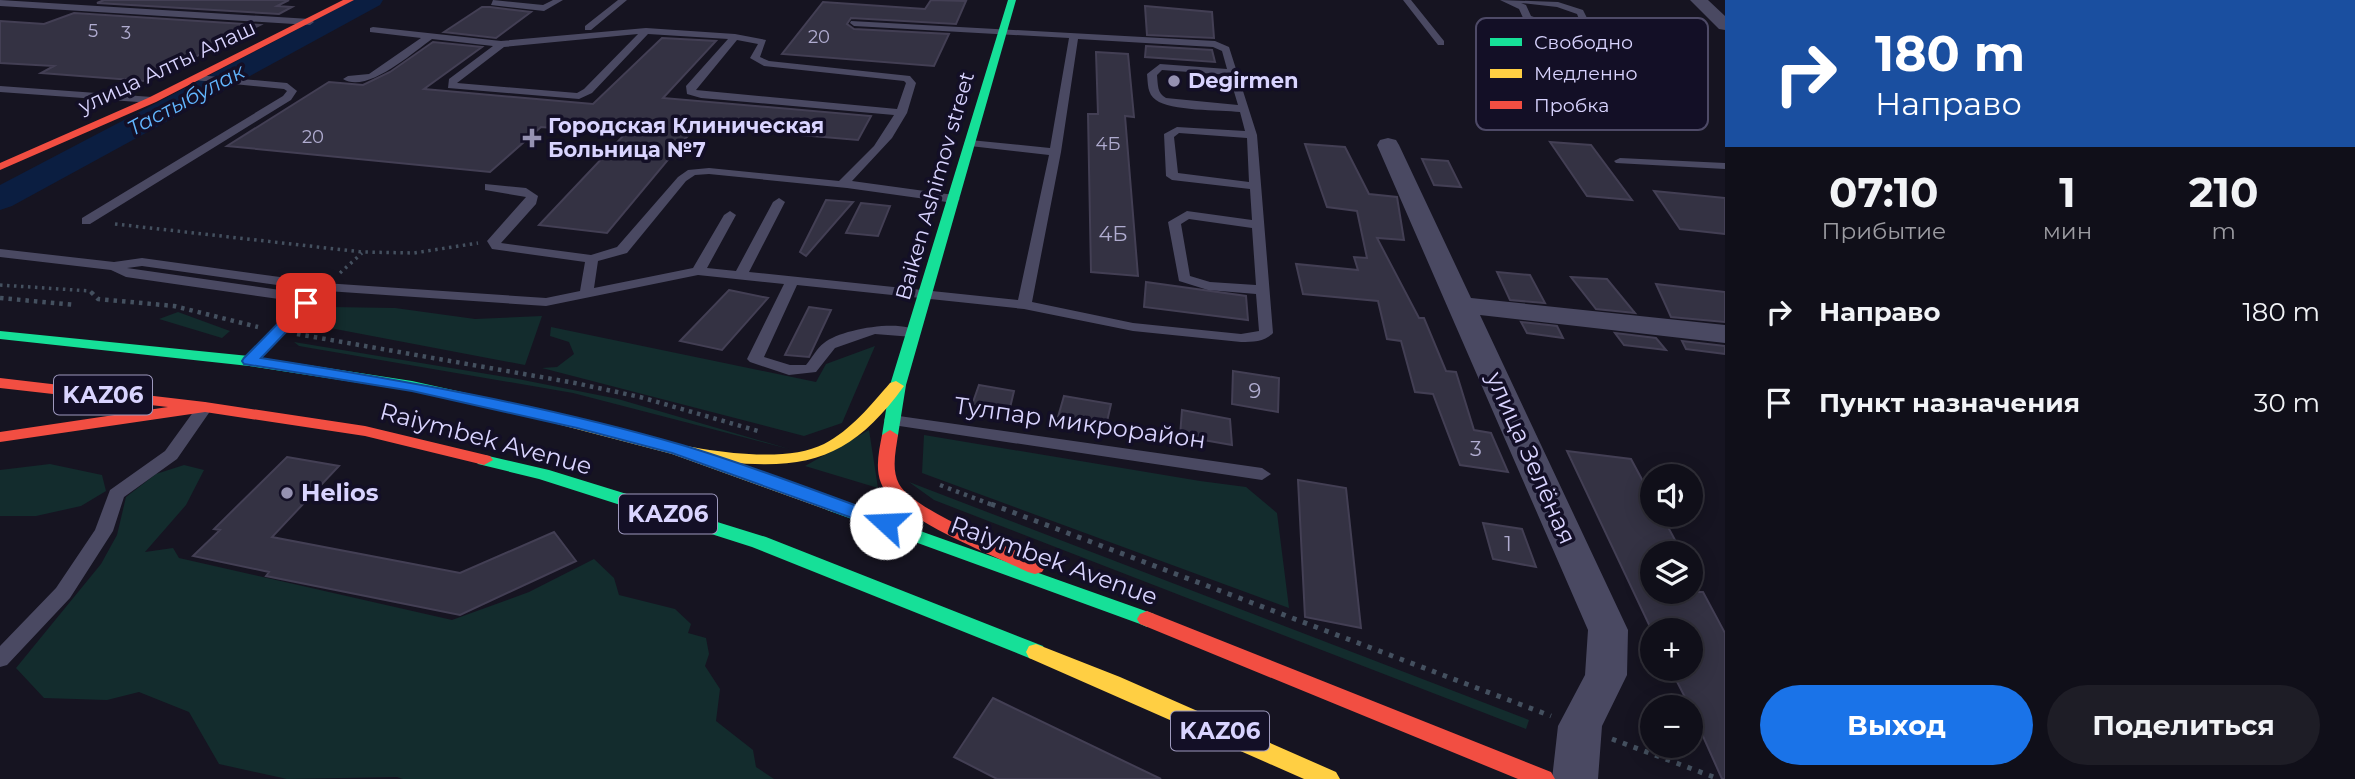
<!DOCTYPE html>
<html lang="ru">
<meta charset="utf-8">
<style>
body{margin:0;font-family:Montserrat,sans-serif;background:#1e1d26;color:#f1f3f6;height:100vh;display:flex;flex-direction:column;font-size:26px;white-space:nowrap}
*{box-sizing:border-box;margin:0}
p{font-size:23px;color:#9c9ca2}
.icon{flex:none;width:38px;height:38px;fill:none;stroke:currentColor;stroke-width:2;stroke-linecap:round;stroke-linejoin:round}
.map{position:relative;flex:1;overflow:hidden}
.drawer{display:flex;flex-direction:column;background:#100f19;width:630px}
.drawer>*{flex:none}
.top-card{background:#1a4fa0;color:#fff;overflow:hidden}
.controls{position:absolute;left:1640px;top:464px;display:grid;gap:14px}
.controls a{display:grid;place-items:center;width:63px;height:63px;border-radius:50%;background:#100f19;box-shadow:0 4px 18px #0003,0 0 0 2px #302f38;font-size:35px}
.pin{position:absolute;display:grid;place-items:center;width:60px;height:60px;color:#fff;margin:-30px;border-radius:14px;box-shadow:0 4px 10px #0006}
.me{position:absolute;width:77px;margin:-38px;rotate:290deg;stroke-linejoin:round;filter:drop-shadow(0 0 5px #0008)}
.turn{display:flex;align-items:center;gap:24px;height:147px;padding:0 35px;font-size:32px}
.turn .icon{width:91px;height:91px;stroke-width:2.5}
.turn b{display:block;font-size:49px;line-height:60px}
.eta{display:flex;justify-content:space-evenly;align-items:center;height:119px;text-align:center}
.eta b{font-size:42px;font-weight:700;line-height:49px}
.button{display:flex;gap:14px;margin-top:auto;padding:14px 35px}
.button a{flex:1;height:80px;border-radius:42px;background:#1a73e8;color:#fff;font-size:28px;font-weight:700;line-height:80px;text-align:center}
.button a+a{background:#1e1d26;color:#f1f3f6}
ul{padding:0;list-style:none}
li{display:flex;align-items:center;gap:21px;height:91px;padding:0 35px}
li div{flex:1}
li b{display:block;font-size:26px}
li em{font-style:normal}
main{display:flex;flex:1;min-height:0}
.map>svg:first-child{display:block}
</style>
<main>
<div class="map">
<svg width="1725" height="779" viewBox="0 0 1725 779">
<rect width="100%" height="100%" fill="#161421"/>
<path fill="#132c2d" d="M331,307L395,308L475,319L542,316L525,365L309,324Z
M178,312L230,331L222,338L159,319Z
M551,327L816,382L826,364L875,346L842,423L804,436L542,368L557,367L574,354L569,342L550,336Z
M294,342L518,379L618,399L789,449L573,393L299,346Z
M869,430L878,488L805,466Z
M924,435L1200,481L1246,487L1277,513L1289,608L922,473Z
M50,464L102,475L106,491L81,506L36,516H0V470Z
M184,465L204,470L186,505L145,552L173,548L179,558L452,620L529,592L594,559L614,578L619,595L675,609L691,624L688,633L706,638L709,654L705,666L720,689L716,721L753,750L756,767L774,779H403L397,777L287,779L219,764L189,712L139,692L107,700L44,698L16,668L101,564L117,535L126,497L156,474Z
M909,482L1529,720L1526,729L934,500Z"/>
<g fill="none" stroke-linecap="round" stroke-linejoin="round">
<path fill="#0b1e41" fill-rule="evenodd" d="M353,0H383L380,5L12,206L0,210V185Z"/>
</g>
<path fill="#343243" stroke="#433f54" stroke-width="2" d="M104,0H289L277,6L292,7L279,14L97,3Z
M931,0L966,1L956,24L851,18L847,24L854,29L949,34L934,66L782,54L823,2L925,9Z
M1145,6L1212,12L1214,38L1147,35Z
M482,7H490L531,12L496,38L444,32Z
M74,13L260,25L185,62L180,61L145,81L41,73L54,66L0,63V21L44,24Z
M662,38L716,41L663,98L871,116L858,140L696,126L607,233L539,225L625,134L541,127L490,172L227,146L329,82L363,85L390,72L433,42L482,47L424,89L593,104Z
M1146,46L1212,50L1215,62L1145,57Z
M1096,52L1128,54L1134,117L1125,116L1138,276L1091,272L1088,114H1098Z
M1550,142L1591,145L1632,200L1587,196Z
M1305,144L1345,147L1369,194L1397,197L1404,240L1377,238L1419,318H1424L1446,371L1456,372L1474,430L1491,433L1508,472L1460,465L1433,394L1415,392L1401,341L1387,339L1378,301L1303,294L1296,264L1358,270L1354,257L1367,258L1357,211L1327,207Z
M1422,159L1448,161L1461,187L1434,185Z
M1654,191L1725,198V234L1680,229Z
M826,200L853,202L806,256L800,252Z
M861,203L890,206L878,236L846,233Z
M1497,272L1530,275L1545,303L1510,300Z
M1571,277L1607,279L1635,313L1596,309Z
M1146,282L1246,296L1248,320L1144,307Z
M1656,284L1725,292V322L1671,317Z
M729,290L768,298L722,350L680,341Z
M809,307L831,310L809,357L785,355Z
M1521,322L1557,326L1563,338L1527,333Z
M1615,333L1656,338L1666,350L1624,345Z
M1682,341L1725,346V354L1686,349Z
M1233,371L1279,378L1278,412L1232,404Z
M979,385L1014,391L1009,412L972,405Z
M1064,396L1111,404L1106,426L1058,417Z
M1182,410L1230,419L1232,445L1180,436Z
M1567,451L1631,459L1652,498V514H1661L1682,553H1652V592H1703L1725,633V779H1722L1690,707L1670,668H1690V630L1652,631Z
M287,457L339,466L272,537L460,573L554,532L576,561L460,615L266,576L269,572L193,556L220,530L214,529Z
M1298,480L1346,488L1361,628L1305,617Z
M1483,523L1522,529L1536,567L1493,559Z
M993,698L1161,779H997L954,757Z"/>
<g fill="none" stroke-linecap="round" stroke-linejoin="round">
<path stroke="#44505f" stroke-width="3.5" stroke-dasharray="2.5 4.5" stroke-linecap="butt" d="M115,224L362,252L414,253L478,243
M340,273L362,253
M0,285L90,291L92,293"/>
<path stroke="#44505f" stroke-width="4.5" stroke-dasharray="3.5 5" stroke-linecap="butt" d="M91,292L98,299L174,306L258,327
M0,298L76,305
M297,334L575,383L640,397L758,431
M940,485L995,506"/>
<path stroke="#44505f" stroke-width="5" stroke-dasharray="4.5 7" stroke-linecap="butt" d="M991,504L1551,716
M1612,739L1719,779"/>
<path fill="#4a4962" fill-rule="evenodd" d="M0,0L310,19L314,22L310,25L0,6Z
M493,0L543,5L553,0H563L544,11L491,5Z
M618,0H627L591,30H585V26Z
M1403,0H1411L1444,41V45H1438Z
M1500,0L1558,2L1583,10L1591,26L1587,29L1553,30L1524,20L1519,9ZM1521,3L1557,7L1577,14L1581,24H1554L1531,16L1526,5Z
M851,21L1215,41L1229,47L1257,135L1273,333C1265,342 1253,342 1241,342L1133,331L1024,309L797,285L764,357L790,365H806C812,358 817,348 824,343C841,329 904,318 920,333L913,337L875,334L835,348L816,372L789,375L750,362L747,359L784,284L698,275L546,306L327,291L282,333L254,364H244L241,361L300,302L126,277L111,270L0,257V249L114,262L142,258L324,283L546,298L580,291L585,262L492,249L487,241L526,197L485,190V184L526,188L538,196L536,204L501,243L591,255L617,247L678,177L688,170L709,168L839,181L874,146L894,115L701,98L687,94L686,86L728,39L648,34L592,93L579,99L448,88L449,79L493,46L432,39C412,53 367,94 343,79L348,76L369,74L421,38L370,32V28L373,27L501,41L646,28L735,34L766,40L760,57L769,61L910,76L916,83L907,113L892,138L852,181L954,195L960,199L954,203L847,188L709,174L695,175L686,181L627,253L598,261L594,288L693,268L724,215L730,211L736,215L707,268L736,271L773,202L779,198L785,202L749,272L1018,300L1049,155L970,146L964,143L970,140L1050,148L1069,38L854,26L850,23ZM638,34L584,89L577,93L457,83L504,47ZM1078,39L1213,47L1222,51L1227,69L1160,64L1147,74C1148,83 1147,94 1156,100C1170,111 1220,110 1240,112L1245,131L1177,127L1164,134L1166,176L1172,180L1250,189L1252,220L1187,211L1168,222L1179,281L1208,290L1256,294L1259,331L1241,334L1133,323L1032,302L1061,152ZM737,40L758,44L750,58L764,66L904,81L906,83L897,109L696,90ZM1162,70L1229,75L1238,105L1166,98C1157,93 1158,85 1157,75ZM1179,133L1247,138L1249,182L1178,173L1174,137ZM1189,219L1252,228L1256,285L1210,282L1190,276L1181,224ZM142,266L313,290L308,294L127,268Z
M197,75L287,83L297,91L291,100L90,224H82V218L283,96L287,91L284,89L194,80V76Z
M0,86L152,97L157,100L152,103L0,92Z
M1620,158L1725,163V169L1616,163L1614,161Z
M205,402L213,407L177,459L124,497L113,531L70,598L7,665L0,667V646L56,588L95,530L110,490L165,451L199,404Z
M892,415L1262,468L1271,474L1262,480L886,424L884,420L886,416Z"/>
<path fill="#4a4962" fill-rule="evenodd" d="M1690,0H1708L1725,16V30L1719,29Z
M1388,138L1396,140L1399,145L1471,298L1725,325V343L1480,315L1628,630L1627,675L1602,726L1598,779H1552L1558,726L1585,675L1588,630L1377,145L1380,140Z"/>
<path fill="#16e098" fill-rule="evenodd" d="M1008,0H1016L906,385L898,435L896,439H884L882,435L890,385Z
M0,331L249,356L412,381L525,406L533,411L525,416L412,391L249,366L0,339Z
M484,455L549,470L766,537L1043,646L1046,652L1043,658L1036,660L1029,658L752,547L539,479L478,464L475,460Z
M833,500L1154,614L1157,619L1154,624L1147,627L1140,624L827,510L824,506L827,502Z"/>
<path fill="#ffcf43" fill-rule="evenodd" d="M896,381L904,386C854,455 811,471 727,462L839,502L842,506L839,510L833,512L672,454L519,414L517,411L525,406C596,424 758,477 824,444C851,430 871,405 890,383Z
M1036,644L1120,677L1336,772L1340,779H1304L1029,658L1026,652L1029,646Z"/>
<path fill="#f24e42" fill-rule="evenodd" d="M343,0H354L156,102L0,170V163L148,98Z
M0,378L205,402L365,426L490,456L493,460L484,465L365,436L205,412L0,442V432L168,407L0,388Z
M890,430L898,435C896,450 891,469 899,484C914,511 1011,548 1042,562L1045,567L1042,572L1035,574L1028,572C993,555 895,518 881,483C875,468 879,451 882,435Z
M1147,611L1551,772L1555,779H1518L1140,624L1137,619L1140,614Z"/>
</g>
<path fill="#1a73e8" stroke="#114b97" stroke-width="2" d="M306,299L313,303L311,306L261,358C402,380 544,405 682,445C753,466 823,494 893,519L895,523L893,528H880L672,453L577,428L412,391L244,364L242,361L244,358L301,300Z"/>
<g fill="#9591b1" stroke="#130f26" stroke-width="2.5">
<circle cx="1174" cy="81" r="7"/>
<path d="M528.5 127.5h7v7h7v7h-7v7h-7v-7h-7v-7h7z"/>
<circle cx="287" cy="493" r="7"/>
</g>
<g text-anchor="middle" stroke-width="7" stroke-linejoin="round" paint-order="stroke">
<g font-size="18" fill="#b0acd0">
<text x="93" y="37">5</text>
<text x="126" y="39">3</text>
<text x="819" y="43">20</text>
<text x="313" y="143">20</text>
<text x="1108" y="150">4Б</text>
</g>
<g font-size="21" fill="#d9d4ff" stroke="#130f26">
<text transform="translate(167 67) rotate(-25)" y="7">улица Алты Алаш</text>
<text transform="translate(935 186) rotate(-74)" y="7">Baiken Ashimov street</text>
</g>
<g font-size="21" font-weight="bold" fill="#d9d4ff" stroke="#130f26" text-anchor="start">
<text x="1188" y="88">Degirmen</text>
<text x="548" y="133">Городская Клиническая<tspan x="548" dy="24">Больница №7</tspan></text>
</g>
<g font-size="21" font-style="italic" fill="#62b6ff" stroke="#130f26">
<text transform="translate(186 100) rotate(-28)" y="7">Тастыбулак</text>
</g>
<g font-size="21" fill="#b0acd0">
<text x="1113" y="241">4Б</text>
<text x="1255" y="398">9</text>
<text x="1476" y="456">3</text>
<text x="1508" y="551">1</text>
</g>
<g fill="#130f26" stroke="#9e99be" stroke-width="2">
<rect x="54" y="375.5" width="98" height="39" rx="5"/>
<rect x="619" y="494.5" width="98" height="39" rx="5"/>
<rect x="1171" y="711.5" width="98" height="39" rx="5"/>
</g>
<g font-size="23" font-weight="bold" fill="#d9d4ff">
<text x="103" y="403">KАZ06</text>
<text x="668" y="522">KАZ06</text>
<text x="1220" y="739">KАZ06</text>
</g>
<g font-size="24" fill="#d9d4ff" stroke="#130f26">
<text transform="translate(1080 423) rotate(8)" y="8">Тулпар микрорайон</text>
<text transform="translate(486 439) rotate(15)" y="8">Raiymbek Avenue</text>
<text transform="translate(1531 458) rotate(66)" y="8">улица Зелёная</text>
<text transform="translate(1054 561) rotate(20)" y="8">Raiymbek Avenue</text>
</g>
<g font-size="24" font-weight="bold" fill="#d9d4ff" stroke="#130f26" text-anchor="start">
<text x="301" y="501">Helios</text>
</g>
</g>
<rect x="1476" y="18" width="232" height="112" rx="10" fill="#130f26" stroke="#4e4a67" stroke-width="2"/>
<rect x="1490" y="38" width="32" height="8" fill="#16e098"/>
<rect x="1490" y="69" width="32" height="9" fill="#ffcf43"/>
<rect x="1490" y="101" width="32" height="8" fill="#f24e42"/>
<g font-size="19" fill="#d9d4ff">
<text x="1534" y="49">Свободно</text>
<text x="1534" y="80">Медленно</text>
<text x="1534" y="112">Пробка</text>
</g>
</svg>
<div class="controls">
<a><svg class="icon" aria-label="sound" viewBox="0 0 24 24"><path d="M4 9h4l5-4v14l-5-4H4zM17 9q2 3 0 6"/></svg></a>
<a><svg class="icon" aria-label="layers" viewBox="0 0 24 24"><path d="M12 4l9 5-9 5-9-5zM3 14l9 5 9-5"/></svg></a>
<a>+</a>
<a>−</a>
</div>
<div class="pin" style="left:306px;top:303px;background:#d93025"><svg class="icon" aria-label="arrive" viewBox="0 0 24 24"><path d="M6 21V4h12l-3 4 3 4H6"/></svg></div>
<svg class="me" style="left:886px;top:523px" viewBox="-20 -20 40 40"><circle r="19" fill="#fff"/><path d="M0-13L10 11 0 6-10 11z" fill="#1a73e8"/></svg>
</div>
<section class="drawer">
<div class="top-card">
<div class="turn"><svg class="icon" aria-label="right" viewBox="0 0 24 24"><path d="M7 20v-9h11M14 6l5 5-5 5"/></svg><div><b>180 m</b>Направо</div></div>
</div>
<div class="eta">
<div><b>07:10</b><p>Прибытие</p></div>
<div><b>1</b><p>мин</p></div>
<div><b>210</b><p>m</p></div>
</div>
<ul>
<li><svg class="icon" aria-label="right" viewBox="0 0 24 24"><path d="M7 20v-9h11M14 6l5 5-5 5"/></svg><div><b>Направо</b></div><em>180 m</em></li>
<li><svg class="icon" aria-label="arrive" viewBox="0 0 24 24"><path d="M6 21V4h12l-3 4 3 4H6"/></svg><div><b>Пункт назначения</b></div><em>30 m</em></li>
</ul>
<div class="button"><a>Выход</a><a>Поделиться</a></div>
</section>
</main>
